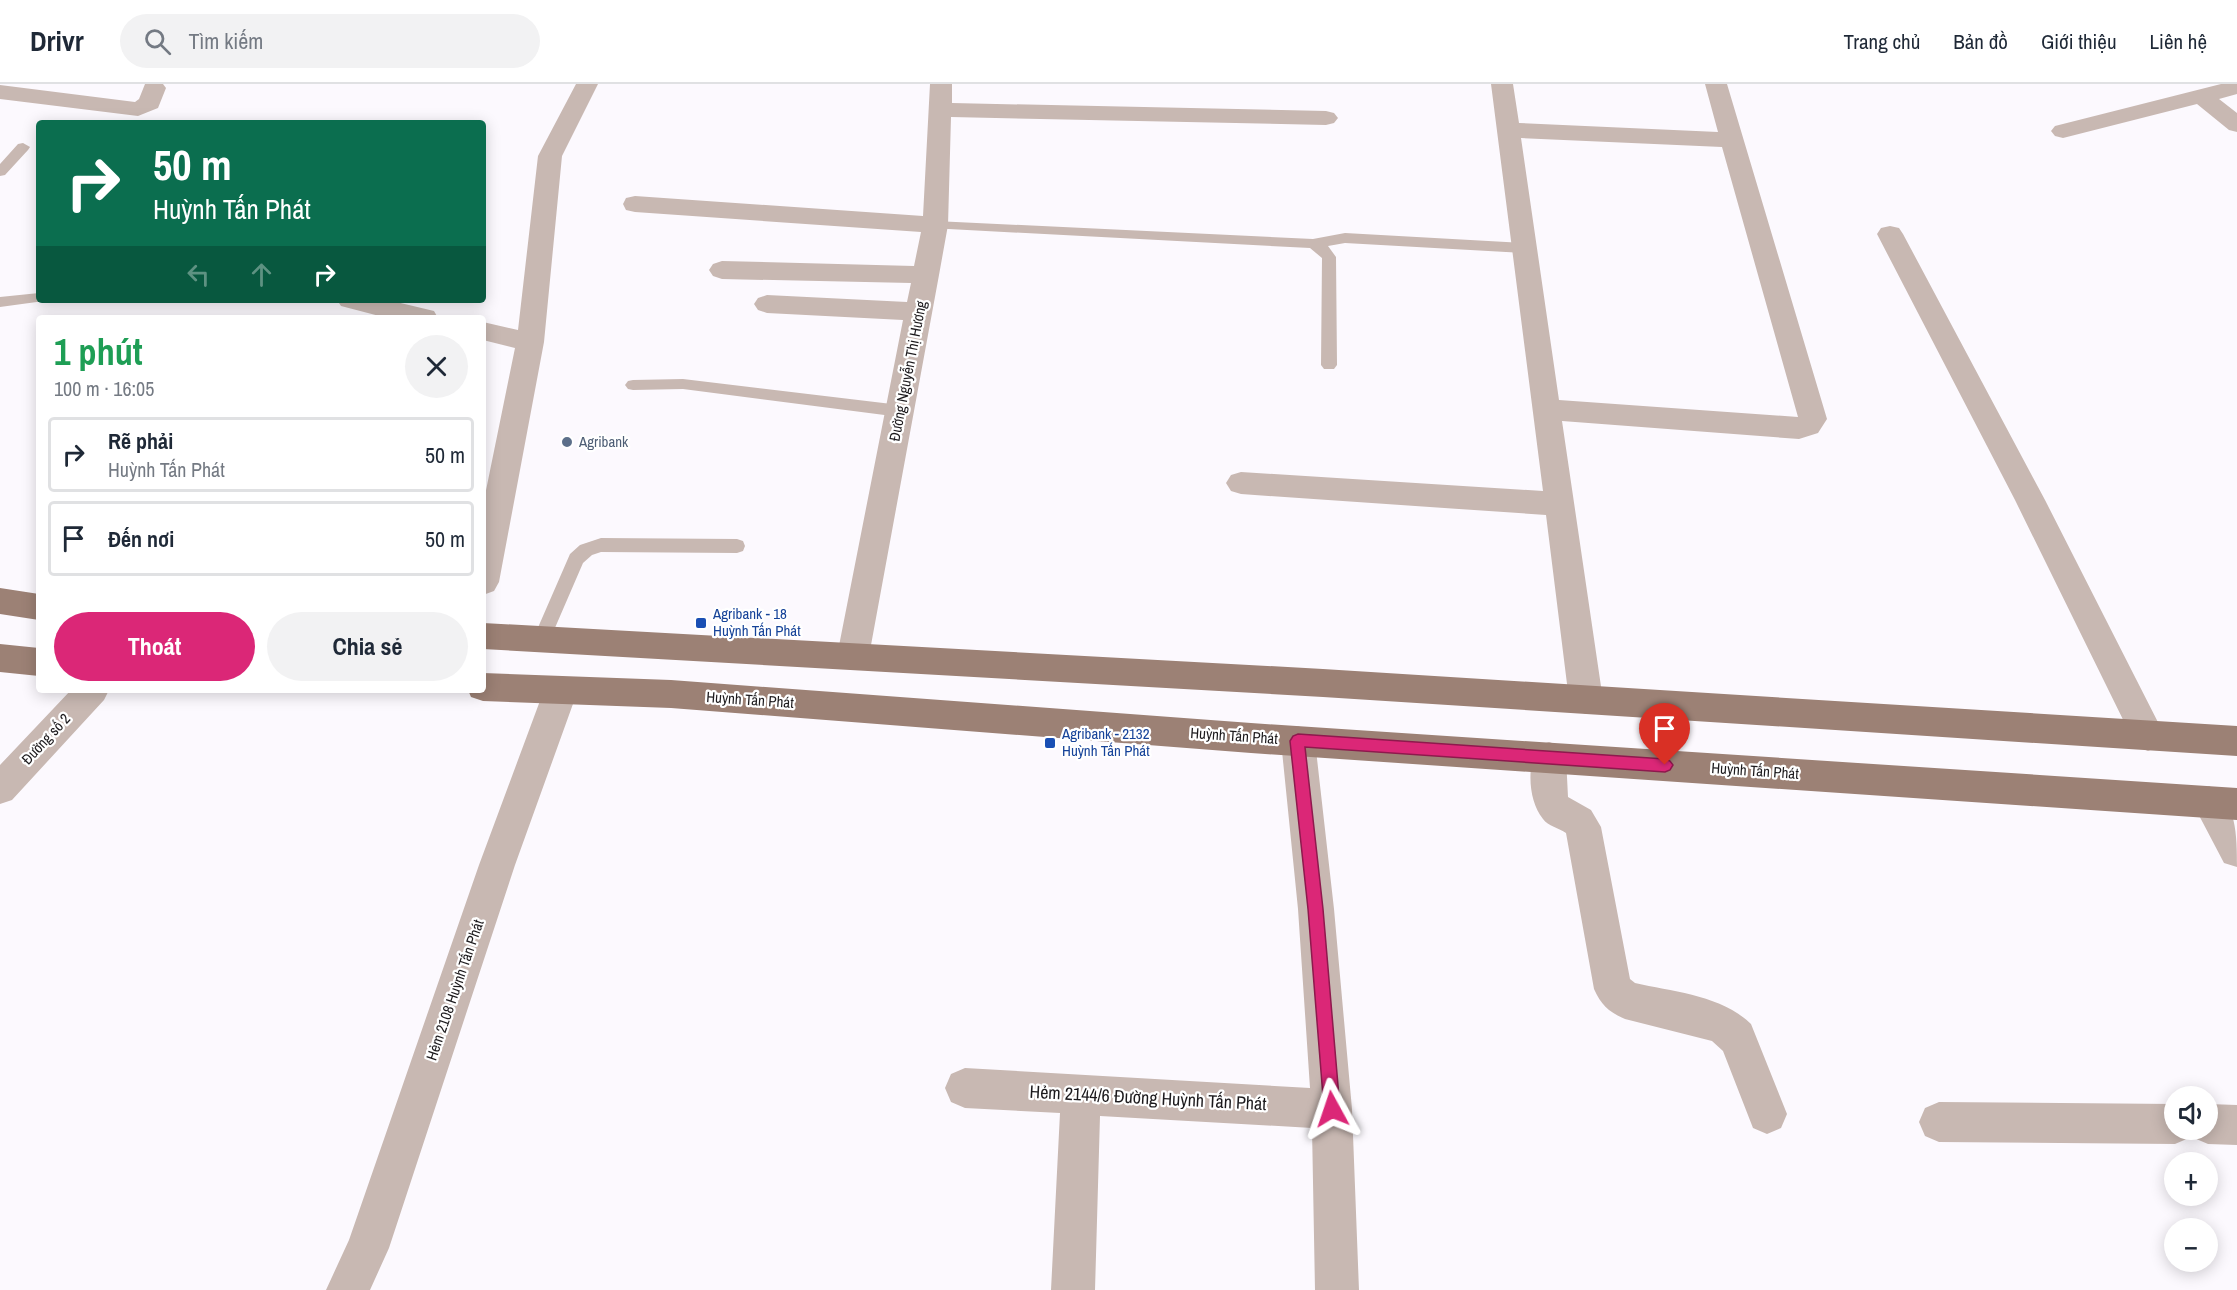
<!DOCTYPE html>
<html lang="vi">
<meta charset="utf-8">
<style>
body{margin:0;font-family:"Archivo Narrow",sans-serif;background:#f2f2f3;color:#1f2937;height:100vh;display:flex;flex-direction:column;font-size:22px;white-space:nowrap}
*{box-sizing:border-box;margin:0}
p{font-size:20px;color:#747a83}
.icon{flex:none;width:33px;height:33px;fill:none;stroke:currentColor;stroke-width:2;stroke-linecap:round;stroke-linejoin:round}
.map{position:relative;flex:1;overflow:hidden}
.side{position:absolute;left:36px;top:231px;width:450px;height:378px;display:flex;flex-direction:column;background:#fff;border-radius:6px;box-shadow:0 3px 15px #0003}
.side>*{flex:none}
.top-card{position:absolute;left:36px;top:36px;width:450px;height:183px;border-radius:6px;box-shadow:0 3px 15px #0003;background:#0b6e4f;color:#fff;overflow:hidden}
.controls{position:absolute;left:2164px;top:1002px;display:grid;gap:12px}
.controls a{display:grid;place-items:center;width:54px;height:54px;border-radius:50%;background:#fff;box-shadow:0 3px 15px #0003;font-size:30px}
.pin{position:absolute;display:grid;place-items:center;width:51px;height:51px;color:#fff;margin:-62px -26px;border-radius:50% 50% 50% 0;rotate:-45deg;box-shadow:0 0 6px #0007}
.pin .icon{rotate:45deg}
.me{position:absolute;width:66px;margin:-33px;rotate:355deg;stroke-linejoin:round;filter:drop-shadow(0 0 4px #0008)}
.turn{display:flex;align-items:center;gap:21px;height:126px;padding:0 18px;font-size:27px}
.turn .icon{width:78px;height:78px;stroke-width:2.5}
.turn b{display:block;font-size:42px;line-height:51px}
.lanes{display:flex;align-items:center;height:57px;padding:0 18px;background:#0003;justify-content:center;gap:30px;direction:ltr}
.lanes .off{opacity:.35}
.round{display:grid;place-items:center;flex:none;width:63px;height:63px;border-radius:32px;background:#f2f2f3}
.head{display:flex;align-items:center;justify-content:space-between;height:102px;padding:0 18px}
h1{font-size:36px;font-weight:800;line-height:45px;color:#1e9e55}
.cta{display:flex;gap:12px;margin-top:auto;padding:12px 18px}
.cta a{flex:1;height:69px;border-radius:36px;background:#db2777;color:#fff;font-size:24px;font-weight:800;line-height:69px;text-align:center}
.cta a+a{background:#f2f2f3;color:#1f2937}
ul{padding:0;list-style:none}
li{display:flex;align-items:center;gap:18px;height:75px;margin:0 12px 9px;padding:0 6px;border:3px solid #e0e1e3;border-radius:6px}
li div{flex:1}
li b{display:block;font-size:22px}
li em{font-style:normal}
header{display:flex;align-items:center;gap:36px;box-sizing:border-box;height:84px;padding:0 30px;background:#fff;border-bottom:2px solid #e0e1e3}
header strong{font-size:28px}
nav{display:flex;gap:33px;margin-inline-start:auto;font-size:21px}
.search{width:420px;height:54px;background:#f2f2f3;display:flex;align-items:center;gap:15px;box-sizing:border-box;padding:0 21px;border-radius:33px;color:#747a83;font-size:22px}
.map>svg:first-child{display:block}
</style>
<header>
<strong>Drivr</strong>
<div class="search"><svg class="icon" aria-label="search" viewBox="0 0 24 24"><circle cx="10" cy="10" r="6"/><path d="M15 15l6 6"/></svg>Tìm kiếm</div>
<nav><a>Trang chủ</a><a>Bản đồ</a><a>Giới thiệu</a><a>Liên hệ</a></nav>
</header>
<div class="map">
<svg width="2237" height="1206" viewBox="0 0 2237 1206">
<rect width="100%" height="100%" fill="#fcf9fe"/>
<g fill="none" stroke-linecap="round" stroke-linejoin="round">
<path fill="#c8b8b2" fill-rule="evenodd" d="M23,59L30,63L28,66L5,91L0,92V80L18,60Z
M935,137L1313,155L1345,149L1524,159L1531,164L1524,169L1345,159L1328,162L1336,173L1337,281L1334,285H1324L1321,281L1322,174L1310,164L930,144L928,141Z
M39,209V216L44,217L0,223V213Z
M683,295L900,321L905,323L908,327L905,331L900,333L683,305L633,306L628,305L625,301L628,297L633,296Z
M601,454L737,455L743,457L745,462L743,467L737,469L601,468L592,471L583,479L548,560L542,562L536,560L533,555L570,470L580,461Z"/>
<path fill="#c8b8b2" fill-rule="evenodd" d="M145,0H163L166,4L158,24L138,32L0,15V1L135,18L139,15Z
M576,0H598L562,72L544,258L499,498L494,507L483,511V421L515,264L483,256V238L518,246L538,72Z
M930,0H952V19L1326,27L1334,29L1338,34L1334,39L1326,41L951,33L948,141L939,191L869,572L864,582L853,586L842,582L837,572L903,236L767,229L758,226L754,220L758,214L767,211L907,218L911,199L722,195L713,192L709,186L713,180L722,177L914,182L921,148L635,128L626,126L623,120L626,114L635,112L923,132Z
M1491,0H1513L1519,39L1718,48L1705,0H1727L1827,335L1818,349L1799,355L1562,337L1603,616L1598,626L1586,630L1574,626L1569,616L1546,431L1241,410L1231,407L1226,399L1231,391L1241,388L1543,407ZM1521,54L1722,63L1798,333L1559,316Z
M2221,0H2237V10L2219,15L2237,29V48L2229,46L2197,20L2063,54L2055,52L2051,47L2055,42Z
M1890,142L1899,144L1903,150L2045,416L2165,652L2160,662L2148,667L2136,662L2015,416L1877,150L1881,144Z
M337,216H388L434,227L438,234H387L341,222Z
M561,592L573,596L578,606L515,781L389,1164L370,1206H326L349,1156L479,781L544,606L549,596Z
M71,606H109L104,616L12,716L0,720V681Z
M1298,642L1310,647L1315,657L1334,825L1352,1025L1359,1206H1315L1312,1044L1100,1032L1095,1206H1051L1060,1029L965,1024L951,1018L945,1004L951,990L965,984L1310,1004L1298,825L1281,657L1286,647Z
M1549,658L1561,662L1566,673L1568,713L1591,726L1601,743L1630,895L1635,899C1674,908 1721,911 1751,940L1787,1030L1781,1044L1767,1050L1753,1044L1723,967L1712,957L1625,935C1609,928 1601,921 1594,905L1566,749C1559,744 1548,742 1543,735C1528,716 1527,683 1537,662Z
M2209,702C2237,715 2237,753 2237,783L2224,779L2192,718L2197,707Z
M1939,1018L2175,1020V1046H2208V1020L2237,1021V1061L2208,1060L2194,1054L2192,1049L2189,1054L2175,1060L1939,1058L1925,1052L1919,1038L1925,1024Z"/>
<path fill="#9c8175" fill-rule="evenodd" d="M0,504L39,510V536L0,530Z
M483,539L1323,585L2237,642V672L1323,613L483,565Z
M0,560L39,564V592L0,588Z
M483,589L671,596L1251,639L2237,704V736L1251,669L671,624L483,617L471,613L468,606H483Z"/>
</g>
<path fill="#db2777" stroke="#8e194d" stroke-width="1.5" d="M1298,650L1665,675L1670,677L1673,681L1670,686L1665,688L1305,663L1323,825L1340,1025L1338,1031L1332,1034L1326,1031L1324,1025L1308,825L1290,657L1293,652Z"/>
<circle fill="#5c6f8a" stroke="#fff" stroke-width="2" cx="567" cy="358" r="6"/>
<g fill="#1a4fb4" stroke="#fff" stroke-width="2">
<rect x="695" y="533" width="12" height="12" rx="3"/>
<rect x="1044" y="653" width="12" height="12" rx="3"/>
</g>
<g text-anchor="middle" stroke-width="4.5" stroke-linejoin="round" paint-order="stroke">
<g font-size="15" fill="#1c1a1d" stroke="#fff">
<text transform="translate(908 287) rotate(-79)" y="5">Đường Nguyễn Thị Hương</text>
<text transform="translate(750 616) rotate(4)" y="5">Huỳnh Tấn Phát</text>
<text transform="translate(1234 652) rotate(4)" y="5">Huỳnh Tấn Phát</text>
<text transform="translate(46 655) rotate(-47)" y="5">Đường số 2</text>
<text transform="translate(1755 687) rotate(4)" y="5">Huỳnh Tấn Phát</text>
<text transform="translate(455 906) rotate(-71)" y="5">Hẻm 2108 Huỳnh Tấn Phát</text>
</g>
<g font-size="15" fill="#4e5e75" stroke="#fff" text-anchor="start">
<text x="579" y="363">Agribank</text>
</g>
<g font-size="15" fill="#164399" stroke="#fff" text-anchor="start">
<text x="713" y="535">Agribank - 18<tspan x="713" dy="17">Huỳnh Tấn Phát</tspan></text>
<text x="1062" y="655">Agribank - 2132<tspan x="1062" dy="17">Huỳnh Tấn Phát</tspan></text>
</g>
<g font-size="18" fill="#1c1a1d" stroke="#fff">
<text transform="translate(1148 1014) rotate(3)" y="6">Hẻm 2144/6 Đường Huỳnh Tấn Phát</text>
</g>
</g>
</svg>
<div class="controls">
<a><svg class="icon" aria-label="sound" viewBox="0 0 24 24"><path d="M4 9h4l5-4v14l-5-4H4zM17 9q2 3 0 6"/></svg></a>
<a>+</a>
<a>−</a>
</div>
<div class="pin" style="left:1665px;top:681px;background:#d93025"><svg class="icon" aria-label="arrive" viewBox="0 0 24 24"><path d="M6 21V4h12l-3 4 3 4H6"/></svg></div>
<svg class="me" style="left:1332px;top:1025px" viewBox="-20 -20 40 40"><path d="M0-17L14 15 0 8-14 15z" fill="#db2777" stroke="#fff" stroke-width="4"/></svg>
<div class="top-card">
<div class="turn"><svg class="icon" aria-label="right" viewBox="0 0 24 24"><path d="M7 20v-9h11M14 6l5 5-5 5"/></svg><div><b>50 m</b>Huỳnh Tấn Phát</div></div>
<div class="lanes"><svg class="icon off" aria-label="left" viewBox="0 0 24 24"><path d="M17 20v-9H6M10 6l-5 5 5 5"/></svg><svg class="icon off" aria-label="ahead" viewBox="0 0 24 24"><path d="M12 20V5M6 11l6-6 6 6"/></svg><svg class="icon" aria-label="right" viewBox="0 0 24 24"><path d="M7 20v-9h11M14 6l5 5-5 5"/></svg></div>
</div>
<section class="side">
<div class="head"><div><h1>1 phút</h1><p>100 m · 16:05</p></div><a class="round"><svg class="icon" aria-label="close" viewBox="0 0 24 24"><path d="M6 6l12 12M18 6L6 18"/></svg></a></div>
<ul>
<li><svg class="icon" aria-label="right" viewBox="0 0 24 24"><path d="M7 20v-9h11M14 6l5 5-5 5"/></svg><div><b>Rẽ phải</b><p>Huỳnh Tấn Phát</p></div><em>50 m</em></li>
<li><svg class="icon" aria-label="arrive" viewBox="0 0 24 24"><path d="M6 21V4h12l-3 4 3 4H6"/></svg><div><b>Đến nơi</b></div><em>50 m</em></li>
</ul>
<div class="cta"><a>Thoát</a><a>Chia sẻ</a></div>
</section>
</div>
